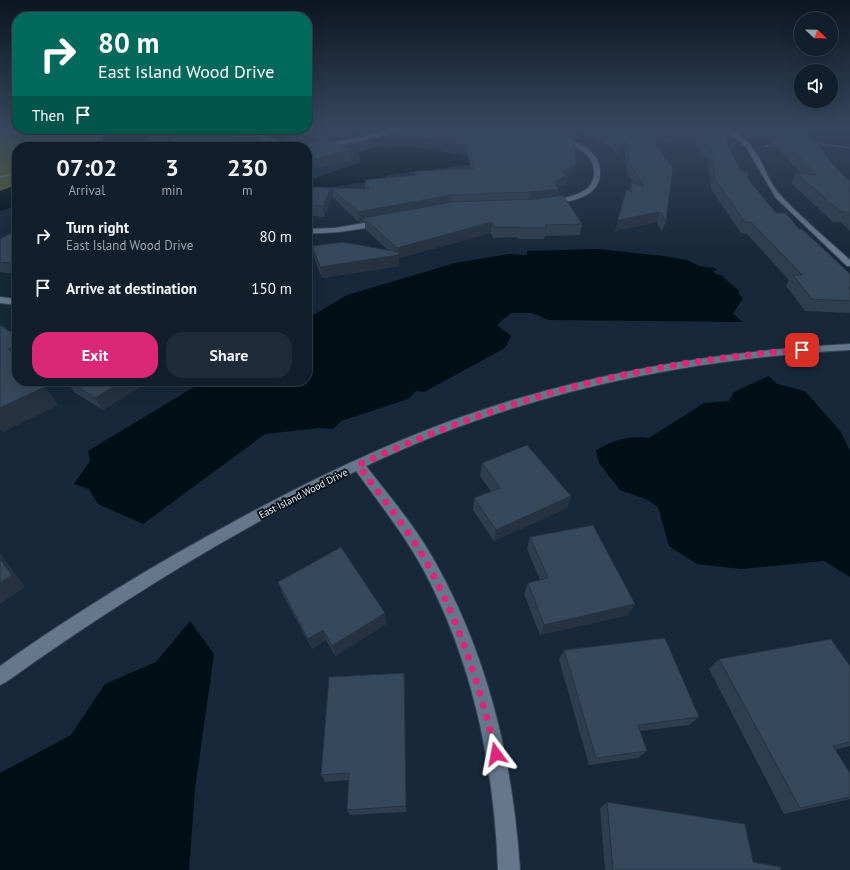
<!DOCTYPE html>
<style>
body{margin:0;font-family:"PT Sans",sans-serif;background:#1e2b38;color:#f1f3f6;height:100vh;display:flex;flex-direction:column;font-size:15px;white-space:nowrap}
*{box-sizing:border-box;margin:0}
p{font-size:13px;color:#9ca2a9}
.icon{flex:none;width:22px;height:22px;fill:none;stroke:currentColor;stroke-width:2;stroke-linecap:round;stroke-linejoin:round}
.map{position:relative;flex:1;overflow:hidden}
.details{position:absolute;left:12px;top:142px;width:300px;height:244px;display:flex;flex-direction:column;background:#111e2c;border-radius:16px;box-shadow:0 4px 16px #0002,0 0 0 1px #303c48}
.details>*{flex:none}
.banner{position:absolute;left:12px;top:12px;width:300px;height:122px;border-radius:16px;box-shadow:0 4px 16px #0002,0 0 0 1px #303c48;background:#00695c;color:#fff;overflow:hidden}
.needle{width:26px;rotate:112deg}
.buttons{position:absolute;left:794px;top:12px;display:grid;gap:8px}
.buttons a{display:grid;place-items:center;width:44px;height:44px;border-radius:50%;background:#111e2c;box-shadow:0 4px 16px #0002,0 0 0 1px #303c48;font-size:20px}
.pin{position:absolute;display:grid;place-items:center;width:34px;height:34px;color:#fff;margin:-17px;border-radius:8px;box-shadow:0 2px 6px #0006}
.me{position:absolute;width:44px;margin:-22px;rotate:347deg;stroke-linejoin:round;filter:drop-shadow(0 0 3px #0008)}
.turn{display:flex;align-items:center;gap:14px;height:84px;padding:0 20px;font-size:18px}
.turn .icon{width:52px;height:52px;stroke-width:2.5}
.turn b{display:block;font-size:28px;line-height:34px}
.then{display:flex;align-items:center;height:38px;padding:0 20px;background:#0003;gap:8px;font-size:15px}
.eta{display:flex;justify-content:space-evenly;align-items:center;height:68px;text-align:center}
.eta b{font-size:24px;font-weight:600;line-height:28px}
.cta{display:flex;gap:8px;margin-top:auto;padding:8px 20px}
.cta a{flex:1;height:46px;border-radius:16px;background:#db2777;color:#fff;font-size:16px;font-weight:600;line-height:46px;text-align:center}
.cta a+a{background:#1e2b38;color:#f1f3f6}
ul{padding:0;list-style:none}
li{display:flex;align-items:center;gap:12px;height:52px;padding:0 20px}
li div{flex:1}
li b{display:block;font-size:15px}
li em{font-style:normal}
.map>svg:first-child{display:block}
</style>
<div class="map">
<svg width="850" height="870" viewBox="0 0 850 870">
<rect width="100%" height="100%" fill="#17283a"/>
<path fill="#61632a" d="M0,128L106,129L100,147H17V185L0,191Z"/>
<path fill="#000f16" d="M106,129H150L147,147H100Z
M381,146L418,147L479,158L475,164L388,175L379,180L320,189H307V181L361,162L358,152Z
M17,185V206L0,211V191Z
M597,249L663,256L687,260L699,266L715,268L717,270L713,271L715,274L721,275L739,291L738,293L743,298L733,314L743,322L549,320L532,313H511L497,325L511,336L505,348L424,392L416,391L408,399L341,421L333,429L319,428L265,434L143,524L98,504L89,489L74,484L90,461L88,451L204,381H307V319L347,295L455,263L509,254L527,255V251Z
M769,376L777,384L805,391L841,432L850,451V577L824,561L741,569L697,564L669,546L658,507L646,499L620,490L599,463L596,450C614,440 628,435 649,438L704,403L729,401L734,392Z
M190,621L214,654L195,789L189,870H0V773L71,735L105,684L156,662Z"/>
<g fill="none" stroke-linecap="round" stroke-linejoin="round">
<defs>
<path id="minor" d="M398,128H407L366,140L307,150V147H305L366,136Z
M717,128C724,128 729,130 735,133C764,149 762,177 782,197C803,219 827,239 850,260V266H847L776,198L746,147L735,138Z
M249,129C258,129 260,135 267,138C277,141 276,138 284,147H278L272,141H266L264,142L268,147H262L258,142L262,139Z
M559,137C577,143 601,150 600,173C600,181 597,187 591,192C580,200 565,202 552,204L549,202L550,201C562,198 575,197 585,190C591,186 593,181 594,175C596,152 574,146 557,140L556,139Z
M381,220L385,222L384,224C358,230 333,234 307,233V229L335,228Z
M0,297L17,299V305L0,303Z
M850,344V350C683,359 518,393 366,466C390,497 415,526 434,560C488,655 513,761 520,870H498C494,765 473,662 423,569C404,534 379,503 356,471C233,531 117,603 6,682L0,685V666C76,612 155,564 237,520C325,472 416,429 513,400C623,367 735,350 850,344Z"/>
</defs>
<use href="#minor" stroke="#354251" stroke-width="2"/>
<path stroke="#7f8d9c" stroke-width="1" stroke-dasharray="2 1" stroke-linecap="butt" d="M37,129L35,130L44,134L79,132L77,147
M816,143L850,148
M766,146H777
M0,177L17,173"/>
<use href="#minor" fill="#64778c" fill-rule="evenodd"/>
</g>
<path fill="#2e3e4e" d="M374,128L318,140L350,150L351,160L307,171V147L288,143L276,129Z
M374,128H392L384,130Z
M398,128H574V132L573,138L576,164L574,174L567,178L566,184L559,188L558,196L582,224L580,235L545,236L544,239H518L517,237L493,238L491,233L399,258V266L322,278L314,258L312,246L388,250L365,229V221L359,222L333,198L331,188L365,189V180L415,175V171L471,169L466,145L398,132Z
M581,128H823L807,131L796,132L829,160L845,177L850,181V231L840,222H833L791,183L796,173L801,174L766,135L758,133L740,135L730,130L728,136H723L741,171L776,213L799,229L850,274V313L805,311L786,286L789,280L747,234L741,233L711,189L708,157H702L695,140L678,141L676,138L675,142L654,143L666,221L662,232L657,222L615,231L629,191L631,182L633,183L626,172L625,150L616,155L614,150Z
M307,187L332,198L324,217L315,216L307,214Z
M17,230V274L0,272V239Z
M67,381H149L103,410L74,392Z
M482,463L571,496L567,508L494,541L473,510L474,498L491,491L480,476Z
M530,537L635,604L628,615L540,635L524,594L528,583L540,580L527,549Z
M278,582L386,624L335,656L326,640L312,649L282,593Z
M564,650L699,717L689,725L640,731L647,751L638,758L589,765L559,660Z
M719,659L850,666V746L835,750L850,773V799L784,814L709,669Z
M404,673L405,683L406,812L350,815L347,810L349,780L325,782L321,775Z
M607,802L753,862L781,870H605L600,808Z"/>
<path fill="#263240" d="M332,128H374L318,140V143L305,146L302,138L303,137L312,132Z
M384,128H392L384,130Z
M719,128H731L728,136L716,137Z
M743,128H760L758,133L740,135Z
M779,128H823L807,131L777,134Z
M242,129H250V132L235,147H224Z
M698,131L695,140L678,141L681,132Z
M678,133L675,142L645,144L648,135Z
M627,141L625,150L616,155L619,145Z
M350,150L351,160L307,171V161Z
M576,164L574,174L567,178L566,184L558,189H559L557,199L529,202L530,192L554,182L561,173Z
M331,188L332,198L324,217L323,206Z
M451,195V206L364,218L365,221L359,222L358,212Z
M660,212L657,222L615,231L618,220Z
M492,222L491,233L399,258V266L322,278L320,267L397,255V248Z
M307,249L308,256L307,258Z
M17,345V362L8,349Z
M123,381H149L103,410L95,398Z
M45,387L58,405L3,432L0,429V408Z
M571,496L567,508L494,541L496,530Z
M0,553L25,587L0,604Z
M635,604L628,615L540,635L544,625Z
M385,613L386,624L335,656L332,646Z
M323,630L326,640L312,649L308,639Z
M404,673L405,683L406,812V806Z"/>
<path fill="#36485b" stroke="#263240" d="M307,128H332L312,132L317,134L303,137L302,138L306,142L327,139L350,150L307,161V147H277L292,141L282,129H307Z
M422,128H538L574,138L576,164L561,173L568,174L554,182L559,189L530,192L451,195L358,212L331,188L369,189L365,180L416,175L415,171L474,169L467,136Z
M561,128H573L574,132Z
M596,128H724H719L741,171L747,172L749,180L776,213H786L799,229H802L828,253L850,274V288H849L850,289V301L812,299L793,275H802L752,223L745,222L715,179L711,148L705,147L698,131L681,132L679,129L678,133L648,135L673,168L666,221L660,212L618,220L626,190L632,192L631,182L644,186L629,162L627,141L619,145L616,141Z
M771,128H785L817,141L829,160L845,177L850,181V215L846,212L840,211L796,173L817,175Z
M187,129H242L224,147H164Z
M307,187L331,188L323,206H314L307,204Z
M563,195L582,224L545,225L546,228H519L518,227H494L492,222L397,248L364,218L452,202L536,199Z
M17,230V264L0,262V239Z
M343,242L399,252V255L320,267L312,246Z
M0,325L17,336V345L8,349L17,358V381H39L45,387L0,408Z
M69,381H123L95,398Z
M527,445L571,496L496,530L474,498L500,488L482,463Z
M593,525L635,604L544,625L528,583L548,578L530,537Z
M341,547L385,613L332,646L323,630L308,639L278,582Z
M0,559L12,575L0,583Z
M665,638L699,717L638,725L647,751L596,758L564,650Z
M831,639L850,666V742L833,746L850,773V797L800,808L719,659Z
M404,673L406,806L347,810L349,773L321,775L329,677Z
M607,802L745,824L753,862L780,867L781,870H613Z"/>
<linearGradient id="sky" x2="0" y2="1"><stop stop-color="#0d1620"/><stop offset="0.51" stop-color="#364860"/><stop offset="1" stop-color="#364860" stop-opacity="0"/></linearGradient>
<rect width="850" height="250" fill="url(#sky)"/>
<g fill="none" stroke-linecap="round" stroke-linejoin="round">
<path stroke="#db2777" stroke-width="7" stroke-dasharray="0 12.6" d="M496,754C480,688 461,625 428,565C409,530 382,498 358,465C409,442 461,421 514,404C607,374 705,357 802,350"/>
</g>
<g text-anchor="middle" stroke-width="4" stroke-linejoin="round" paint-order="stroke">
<g font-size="10" fill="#e5f0fc" stroke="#091118">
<text transform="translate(303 493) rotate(-27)" y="4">East Island Wood Drive</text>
</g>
</g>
</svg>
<div class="buttons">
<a><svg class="needle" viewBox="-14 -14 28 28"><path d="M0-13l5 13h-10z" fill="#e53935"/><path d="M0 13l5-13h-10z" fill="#9ca2a9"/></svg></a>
<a><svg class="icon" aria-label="sound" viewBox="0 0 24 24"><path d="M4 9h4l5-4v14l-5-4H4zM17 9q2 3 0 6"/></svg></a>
</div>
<div class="pin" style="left:802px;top:350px;background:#d93025"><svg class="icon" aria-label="arrive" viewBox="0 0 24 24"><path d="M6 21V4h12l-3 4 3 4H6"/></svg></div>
<svg class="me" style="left:496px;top:754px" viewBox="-20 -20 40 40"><path d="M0-17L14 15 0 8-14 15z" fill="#db2777" stroke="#fff" stroke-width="4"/></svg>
<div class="banner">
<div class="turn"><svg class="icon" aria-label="right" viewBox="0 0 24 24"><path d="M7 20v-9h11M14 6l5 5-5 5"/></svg><div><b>80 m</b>East Island Wood Drive</div></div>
<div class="then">Then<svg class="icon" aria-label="arrive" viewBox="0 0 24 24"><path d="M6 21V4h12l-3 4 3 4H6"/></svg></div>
</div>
<section class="details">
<div class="eta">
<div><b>07:02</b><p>Arrival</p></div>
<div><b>3</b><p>min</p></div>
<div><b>230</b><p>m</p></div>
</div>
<ul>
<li><svg class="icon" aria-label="right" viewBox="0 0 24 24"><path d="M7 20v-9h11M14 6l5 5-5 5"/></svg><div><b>Turn right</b><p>East Island Wood Drive</p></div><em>80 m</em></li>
<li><svg class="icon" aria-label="arrive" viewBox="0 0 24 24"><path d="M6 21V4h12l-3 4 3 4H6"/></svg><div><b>Arrive at destination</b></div><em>150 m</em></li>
</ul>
<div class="cta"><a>Exit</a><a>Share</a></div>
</section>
</div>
